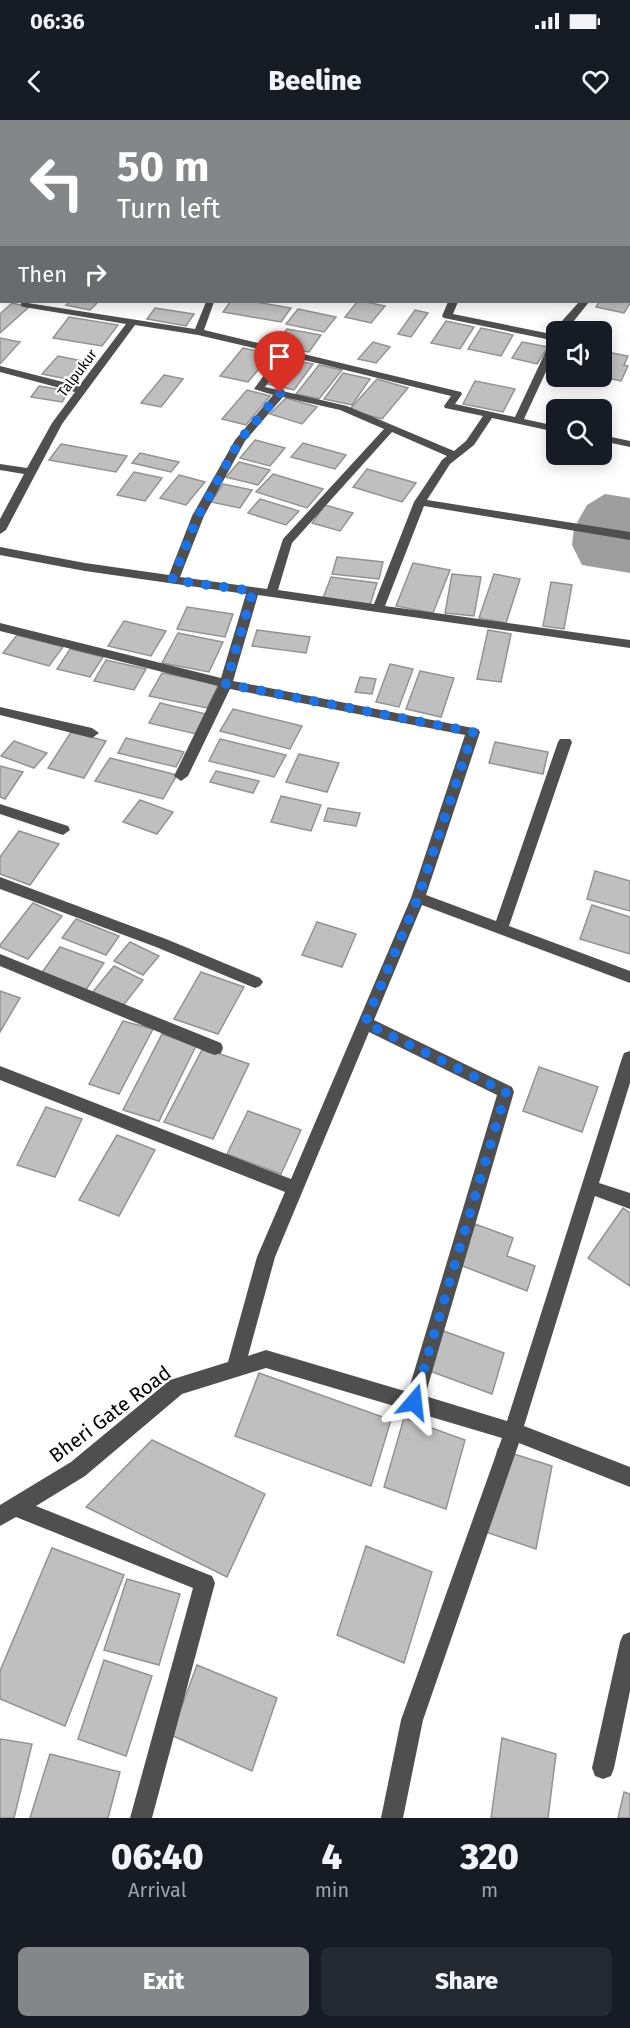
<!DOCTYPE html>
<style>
body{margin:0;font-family:"Fira Sans",sans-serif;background:#242831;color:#f1f3f6;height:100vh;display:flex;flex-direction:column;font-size:22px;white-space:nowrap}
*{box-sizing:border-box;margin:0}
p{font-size:20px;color:#9ea1a6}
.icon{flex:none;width:33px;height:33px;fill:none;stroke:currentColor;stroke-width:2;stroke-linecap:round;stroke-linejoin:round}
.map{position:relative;height:1698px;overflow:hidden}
.panel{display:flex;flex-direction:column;background:#171b24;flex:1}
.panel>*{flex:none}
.guide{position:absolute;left:0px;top:0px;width:630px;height:183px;box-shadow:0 3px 15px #0003;background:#858687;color:#fff;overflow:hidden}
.buttons{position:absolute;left:546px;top:201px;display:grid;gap:12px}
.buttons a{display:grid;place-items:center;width:66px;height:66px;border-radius:9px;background:#171b24;box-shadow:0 3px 15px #0003;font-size:30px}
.pin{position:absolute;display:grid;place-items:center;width:51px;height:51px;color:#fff;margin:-62px -26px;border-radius:50% 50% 50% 0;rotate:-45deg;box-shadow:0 0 6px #0007}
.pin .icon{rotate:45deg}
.me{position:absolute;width:66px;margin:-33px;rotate:17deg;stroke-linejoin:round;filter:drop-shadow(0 0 4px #0008)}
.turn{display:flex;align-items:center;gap:21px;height:126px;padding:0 18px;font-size:27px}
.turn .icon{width:78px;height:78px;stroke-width:2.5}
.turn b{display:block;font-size:42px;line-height:51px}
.then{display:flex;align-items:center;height:57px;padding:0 18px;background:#0003;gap:12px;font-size:22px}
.eta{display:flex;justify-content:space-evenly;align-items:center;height:102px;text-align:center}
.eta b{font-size:36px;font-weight:800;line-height:42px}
.primary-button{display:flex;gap:12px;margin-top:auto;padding:12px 18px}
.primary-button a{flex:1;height:69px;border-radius:9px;background:#858687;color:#fff;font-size:24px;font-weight:800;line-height:69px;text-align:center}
.primary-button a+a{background:#242831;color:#f1f3f6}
.status{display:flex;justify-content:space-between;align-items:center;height:42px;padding:0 30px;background:#171b24;direction:ltr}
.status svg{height:16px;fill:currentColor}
header{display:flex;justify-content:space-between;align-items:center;height:78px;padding:0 18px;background:#171b24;font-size:27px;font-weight:800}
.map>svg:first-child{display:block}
</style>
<div class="status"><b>06:36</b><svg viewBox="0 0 49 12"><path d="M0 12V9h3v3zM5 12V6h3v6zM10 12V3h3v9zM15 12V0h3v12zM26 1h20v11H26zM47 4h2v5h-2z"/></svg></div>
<header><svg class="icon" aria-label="back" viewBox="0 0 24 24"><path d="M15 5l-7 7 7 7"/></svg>Beeline<svg class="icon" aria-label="heart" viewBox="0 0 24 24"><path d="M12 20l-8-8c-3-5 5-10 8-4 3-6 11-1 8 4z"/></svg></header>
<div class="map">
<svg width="630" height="1698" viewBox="0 0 630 1698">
<rect width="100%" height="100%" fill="#fff"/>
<path fill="#9d9d9d" d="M605,374L630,378V453L582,445L572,425L574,408L587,385Z"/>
<path fill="#bfbfbf" stroke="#939393" stroke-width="1.5" d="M628,174L630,183L624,193L596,187L599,182H628Z
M70,182H98L90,190L66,185Z
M230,182H256L291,188L281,202L223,192Z
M357,182H366L385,186L371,203L345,197Z
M12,183L29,187L0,213V194Z
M155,188L194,194L186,206L147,199Z
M298,189L336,197L324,212L286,204Z
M415,190L428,193L411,217L398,214Z
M69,197L118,205L102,226L53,218Z
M446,201L474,207L460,229L431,223Z
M481,208L513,215L501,236L468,229Z
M287,209L321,215L309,232L274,226Z
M0,218L20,222L0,244Z
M373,222L390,227L376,243L358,239Z
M522,222L548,227L537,244L512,238Z
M243,228L271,234L248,262L220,256Z
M602,231L628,236L624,245L628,246L621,261L598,256H602Z
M58,236L92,243L77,261L42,254Z
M288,239L313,244L294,270L268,264Z
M319,245L342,250L319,279L296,274Z
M343,253L370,259L352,285L324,279Z
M164,255L183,259L161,287L141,283Z
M377,259L408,268L382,299L349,290Z
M475,261L515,269L503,292L463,284Z
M39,266L69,271L62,282L31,277Z
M247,270L270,276L246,305L222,299Z
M286,278L317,287L302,304L270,294Z
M582,280L602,285L599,290H577Z
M255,320L285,328L270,346L240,338Z
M303,323L346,335L335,349L291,337Z
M61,324L127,336L116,352L49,340Z
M140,333L179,342L171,352L132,343Z
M239,342L270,350L258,365L226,357Z
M367,349L416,363L402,382L353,367Z
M134,352L162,358L145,381L117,375Z
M273,354L323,369L307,388L256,372Z
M179,355L205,362L186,385L160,378Z
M223,364L252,370L240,388L211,382Z
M260,379L299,391L286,405L248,393Z
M325,385L353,393L340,411L312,403Z
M337,437L383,442L379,459L332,454Z
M413,443L450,450L433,493L396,486Z
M452,454L481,457L474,496L445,493Z
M494,454L520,459L506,503L479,498Z
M331,457L377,463L370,485L323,478Z
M551,462L572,465L564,509L543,506Z
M187,487L233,494L225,517L177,509Z
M124,501L166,511L151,536L108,526Z
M257,510L310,517L306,533L252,526Z
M488,510L511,514L501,562L477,559Z
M178,513L223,522L209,552L162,543Z
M17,515L63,527L49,546L3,533Z
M70,529L103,537L90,557L57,549Z
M106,540L146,549L134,570L94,561Z
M390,544L413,549L399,587L376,582Z
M420,551L454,558L441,597L406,589Z
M162,553L219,564L207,588L149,576Z
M360,557L376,559L372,574L355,572Z
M160,583L206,594L196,614L149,603Z
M233,589L302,606L290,629L220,611Z
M71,612L106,621L84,658L48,648Z
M126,618L184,632L176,647L118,633Z
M220,619L286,635L274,657L209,641Z
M14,621L47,633L34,648L1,636Z
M495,622L548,632L543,654L489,643Z
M299,634L339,643L327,672L286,662Z
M110,638L177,655L163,679L95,661Z
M0,646L23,652L5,679L0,677Z
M216,651L259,661L253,673L210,662Z
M281,676L321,685L311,711L271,702Z
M140,680L173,692L157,714L123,702Z
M328,688L360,693L356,706L324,701Z
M19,711L59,724L30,765L0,754V737Z
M595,751L630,761V791L587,779Z
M33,783L62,796L28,839L0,827V825Z
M592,785L630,797V834L580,819Z
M76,799L119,816L106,835L62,818Z
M317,802L356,814L342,847L302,835Z
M130,822L159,836L143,855L114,841Z
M60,827L104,843L85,871L41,854Z
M114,846L143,860L121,888L92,873Z
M201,852L244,867L218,914L174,899Z
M0,871L20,878L0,912Z
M123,901L153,909L119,974L89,964Z
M162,914L196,926L159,1001L123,990Z
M203,928L249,944L213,1019L164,1002Z
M539,947L598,967L582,1012L523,991Z
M46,987L82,999L55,1057L17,1045Z
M248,991L301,1010L281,1054L227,1034Z
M117,1015L155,1030L119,1096L79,1080Z
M623,1088L630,1093V1166L588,1138Z
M475,1104L513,1118L507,1136L535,1146L527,1171L460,1145Z
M441,1210L504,1233L492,1274L427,1250Z
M259,1253L391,1300L371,1366L235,1316Z
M404,1298L465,1320L446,1389L384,1367Z
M152,1320L265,1374L227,1457L86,1387Z
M498,1329L552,1346L536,1429L480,1410Z
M366,1426L432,1452L404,1543L337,1515Z
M52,1428L124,1455L65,1606L0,1579V1551Z
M127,1459L180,1474L159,1545L104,1530Z
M104,1540L152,1556L126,1636L78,1619Z
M197,1545L277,1578L252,1651L171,1615Z
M502,1618L556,1634L548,1698H491Z
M0,1619L32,1624L14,1698H0Z
M50,1634L120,1652L108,1698H30Z
M624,1672L630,1674V1698H618Z"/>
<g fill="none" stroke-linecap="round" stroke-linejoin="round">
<path fill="#4f4f4f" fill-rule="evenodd" d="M0,0H20L0,3Z
M169,0H177L168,2Z
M291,0H309L311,2H292Z
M324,0H332L323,2Z
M500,0H519L521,2H501Z
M593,0H601L592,2Z
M628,14H630V18H628Z
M628,60H630V66H628Z
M630,111V120L628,121V112Z
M628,143H630V149H628Z
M21,182L195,209L206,182H214L204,210L461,272L462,274L455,284L515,297L551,220L444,198L442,196L448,182H458L453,194L556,215V230L524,299L556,306V312L492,298L474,325L450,344L427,380L630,412V420L424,386L385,486L630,520V528L258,475L233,561L478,609L480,612L426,775L496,801L558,622L560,619H570L572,622L509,806L630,851V863L422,785L374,900L512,967L514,972L425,1276L507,1301L622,938L624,933L630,931V963L599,1063L630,1073V1089L595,1076L524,1306L630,1347V1367L519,1323L423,1600L403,1698H381L401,1600L502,1318L266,1248L182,1274L85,1356L36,1386L212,1456L215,1463L152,1698H130L193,1468L16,1397L0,1406V1385L71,1342L170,1260L228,1242L257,1137L285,1072L0,960V946L291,1059L411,778L465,615L230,569L188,656L181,661L174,656L218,566L0,511V503L221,558L246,474L85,451L0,435V427L85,443L169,455L192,396L235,320L273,275L254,269L279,234L198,215L135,205L62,304L6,410L0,414V399L24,354L0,350V344L27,348L52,303L75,272L0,252V246L79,266L126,204L24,187L21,186ZM288,236L451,276L444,286L445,288L483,296L466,321L454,331L347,286L265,267ZM283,277L340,290L384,309L283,419L267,469L180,457L204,396L245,321ZM392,312L447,336L442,340L414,382L374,484L278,470L292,423ZM369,912L497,975L408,1272L266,1230L248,1236L275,1137Z
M579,182H589L565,212H556V214L555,212L561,202Z
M602,315L630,321V327L602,321Z
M0,587L92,608L99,613L92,618L0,595Z
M0,684L68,706L70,710L63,715L0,694Z
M0,757L166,819L260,858L263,862L260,866L255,868L250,866L156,827L0,769Z
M0,834L221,923L223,928L221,933L215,935L209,933L0,846Z
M630,1512V1571L614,1648L611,1656L603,1659L595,1656L592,1648L620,1522L623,1515Z"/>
</g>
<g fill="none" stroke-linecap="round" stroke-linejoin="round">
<path stroke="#1a73e8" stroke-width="10" stroke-dasharray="0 18" d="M280,273L240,320L198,396L172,460L253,471L226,564L473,612L418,778L365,903L506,972L414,1282"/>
</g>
<g text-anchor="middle" stroke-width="4.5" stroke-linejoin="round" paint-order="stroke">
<g font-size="14" fill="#000" stroke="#fff">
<text transform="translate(77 253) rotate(-53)" y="5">Talpukur</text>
</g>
<g font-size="20" fill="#000" stroke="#fff">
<text transform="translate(110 1294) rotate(-37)" y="7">Bheri Gate Road</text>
</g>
</g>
</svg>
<div class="buttons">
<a><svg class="icon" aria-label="sound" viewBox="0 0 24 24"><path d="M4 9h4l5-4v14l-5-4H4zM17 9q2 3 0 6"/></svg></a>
<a><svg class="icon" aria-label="search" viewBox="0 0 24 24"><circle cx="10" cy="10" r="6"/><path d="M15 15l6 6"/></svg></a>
</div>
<div class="pin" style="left:280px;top:273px;background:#d93025"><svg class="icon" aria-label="arrive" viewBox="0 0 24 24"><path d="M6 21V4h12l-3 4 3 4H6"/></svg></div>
<svg class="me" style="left:414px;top:1282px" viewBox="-20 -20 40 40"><path d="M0-17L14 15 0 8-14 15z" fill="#1a73e8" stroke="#fff" stroke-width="4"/></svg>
<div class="guide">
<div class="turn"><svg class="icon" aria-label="left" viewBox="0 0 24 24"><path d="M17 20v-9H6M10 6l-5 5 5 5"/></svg><div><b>50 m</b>Turn left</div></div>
<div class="then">Then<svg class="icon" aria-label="right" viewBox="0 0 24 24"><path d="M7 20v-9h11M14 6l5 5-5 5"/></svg></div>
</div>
</div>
<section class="panel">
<div class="eta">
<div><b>06:40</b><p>Arrival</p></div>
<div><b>4</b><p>min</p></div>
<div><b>320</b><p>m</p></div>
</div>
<div class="primary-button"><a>Exit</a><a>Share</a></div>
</section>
